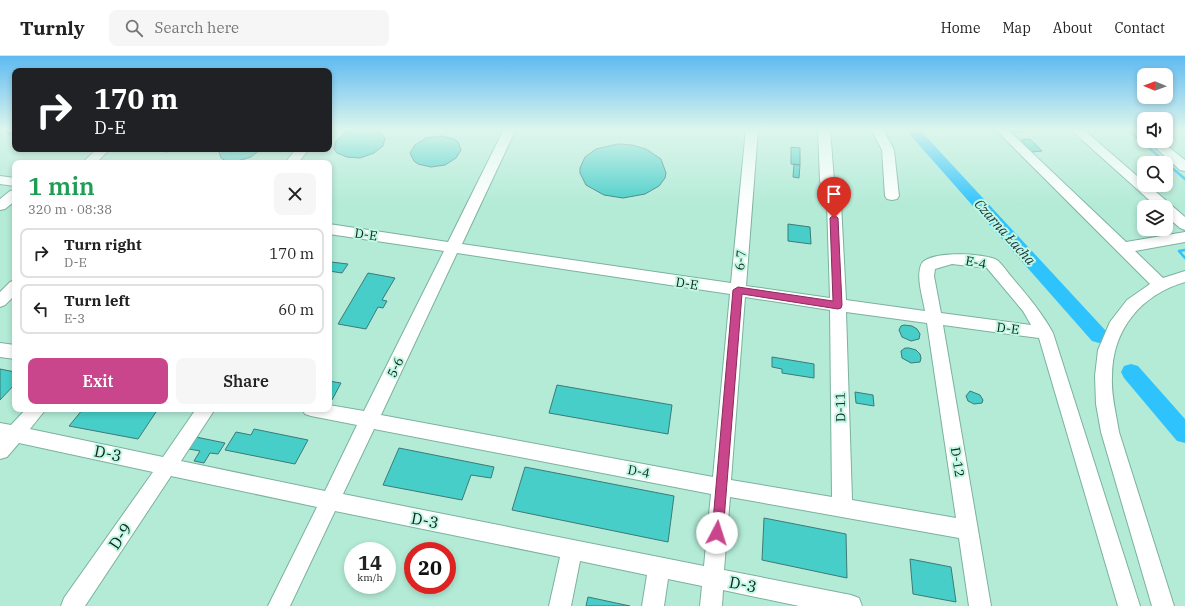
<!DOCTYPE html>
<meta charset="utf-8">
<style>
body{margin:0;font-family:"IBM Plex Serif",serif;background:#f6f6f6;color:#222;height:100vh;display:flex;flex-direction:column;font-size:15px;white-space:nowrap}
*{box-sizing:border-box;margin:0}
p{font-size:13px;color:#767676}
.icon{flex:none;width:22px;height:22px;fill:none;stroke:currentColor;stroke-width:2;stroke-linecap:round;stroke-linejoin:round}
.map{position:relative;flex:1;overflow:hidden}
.panel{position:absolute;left:12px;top:104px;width:320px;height:252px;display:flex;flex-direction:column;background:#fff;border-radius:8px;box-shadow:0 2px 6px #0003}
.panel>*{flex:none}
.guide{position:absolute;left:12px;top:12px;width:320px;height:84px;border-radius:8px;box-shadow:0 2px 6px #0003;background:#202124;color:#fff;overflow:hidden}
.needle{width:26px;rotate:271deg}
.tools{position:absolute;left:1137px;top:12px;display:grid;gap:8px}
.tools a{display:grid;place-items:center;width:36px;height:36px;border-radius:8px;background:#fff;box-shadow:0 2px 6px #0003;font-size:20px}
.speed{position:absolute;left:344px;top:486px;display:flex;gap:8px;font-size:20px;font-weight:700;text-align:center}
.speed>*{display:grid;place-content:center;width:52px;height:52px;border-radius:50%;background:#fff;box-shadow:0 2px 6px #0003;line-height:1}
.speed small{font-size:10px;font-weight:400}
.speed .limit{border:6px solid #d22;background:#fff;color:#111}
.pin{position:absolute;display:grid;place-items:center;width:34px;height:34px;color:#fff;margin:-41px -17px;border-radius:50% 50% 50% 0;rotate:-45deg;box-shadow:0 0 4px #0007}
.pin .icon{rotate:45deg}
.me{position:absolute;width:44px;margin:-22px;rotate:5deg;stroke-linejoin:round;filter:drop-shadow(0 0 3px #0008)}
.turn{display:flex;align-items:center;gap:14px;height:84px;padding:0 16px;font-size:18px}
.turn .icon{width:52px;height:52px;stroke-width:2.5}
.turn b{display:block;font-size:28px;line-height:34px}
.round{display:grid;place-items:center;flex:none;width:42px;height:42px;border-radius:8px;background:#f6f6f6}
.summary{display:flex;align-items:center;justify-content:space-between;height:68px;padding:0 16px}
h1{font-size:24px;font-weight:600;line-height:30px;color:#1e9e55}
.primary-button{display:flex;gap:8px;margin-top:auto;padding:8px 16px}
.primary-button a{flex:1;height:46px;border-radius:8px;background:#c9468c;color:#fff;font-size:16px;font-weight:600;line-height:46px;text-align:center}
.primary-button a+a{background:#f6f6f6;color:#222}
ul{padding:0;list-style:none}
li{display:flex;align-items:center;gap:12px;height:50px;margin:0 8px 6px;padding:0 8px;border:2px solid #e0e0e0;border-radius:8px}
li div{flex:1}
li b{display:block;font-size:15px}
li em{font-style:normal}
header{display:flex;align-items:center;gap:24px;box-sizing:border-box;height:56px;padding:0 20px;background:#fff;border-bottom:1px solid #e0e0e0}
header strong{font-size:19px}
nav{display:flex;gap:22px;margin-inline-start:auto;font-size:14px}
.search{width:280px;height:36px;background:#f6f6f6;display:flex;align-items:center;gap:10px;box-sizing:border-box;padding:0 14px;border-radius:8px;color:#767676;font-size:15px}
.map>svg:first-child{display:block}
</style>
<header>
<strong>Turnly</strong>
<div class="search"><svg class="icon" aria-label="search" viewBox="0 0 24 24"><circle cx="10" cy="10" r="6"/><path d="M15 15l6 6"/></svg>Search here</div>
<nav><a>Home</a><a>Map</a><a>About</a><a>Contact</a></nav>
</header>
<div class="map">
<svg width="1185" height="550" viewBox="0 0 1185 550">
<rect width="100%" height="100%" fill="#b3ebd7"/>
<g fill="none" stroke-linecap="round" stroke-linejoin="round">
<path stroke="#2fc3fe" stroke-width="2.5" d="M1127,73L1185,123
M1185,194L1179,195L1185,202"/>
<path fill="#2fc3fe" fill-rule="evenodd" d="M905,73H919L1106,275L1109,280L1106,285L1099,287L1092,285Z
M1131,308L1138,310L1185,363V387L1177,385L1124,322L1121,316L1124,310Z"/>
</g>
<path fill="#47cec8" stroke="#3e7a77" d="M8,73H15V80L7,77Z
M359,73H368L379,75L385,82L383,90L374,97L360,102L347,101L337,97L334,93L336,85L345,77Z
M1006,73H1020L1023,76L1011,77Z
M441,80L454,83L458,86L461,94L456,102L445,109L431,111L418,108L414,105L410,97L415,89L426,82Z
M1030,83L1042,95L1032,96L1021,84Z
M618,88L632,89L646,93L661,103L666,117L665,122L659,130L645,138L623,142L604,139L586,129L580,117V112L585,101L596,93Z
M791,91L800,92V109L791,108Z
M155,93H179L166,96Z
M221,93H261L251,101L234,106L226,105L221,102L219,96Z
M794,108L800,109L799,122L793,121Z
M788,168L810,171L811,188L788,185Z
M331,206L348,208L342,217L329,215Z
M368,217L395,222L382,244L387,245L383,252L378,251L366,273L338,268Z
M904,269L912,270L917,273L920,278L919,283L911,285L902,281L899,274L901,270Z
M909,292L916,294L920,298L921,302L920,306L911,307L902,302L901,295L905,292Z
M772,301L814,308V322L782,317V313L772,311Z
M0,313L15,316V328L0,344Z
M329,325L341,327L332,344L329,343Z
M557,329L672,349L668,378L549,357Z
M970,335L980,339L983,344L982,347L974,348L968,345L966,340Z
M855,336L873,339L874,350L856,347Z
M83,353H158L138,383L69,370Z
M254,373L308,384L295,408L225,394L236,376L251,379Z
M196,381L225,387L218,398L210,397L204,407L194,405L200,395L189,393Z
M399,392L494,411L491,422L471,419L462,444L383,429Z
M525,411L674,440L668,486L512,454Z
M764,462L846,478L847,522L762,504Z
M910,503L951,511L956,546L913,538Z
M588,541L630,550H586Z"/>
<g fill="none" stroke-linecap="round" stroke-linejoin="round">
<defs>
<path id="minor" d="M504,73H516L462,188L731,227L746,73H758L746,230L830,242L827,147L820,125L818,73H830L834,125L841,147L846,244L925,255C923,242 916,222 921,209C927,194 985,197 997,204C1001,207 1006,214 1009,218C1025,237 1041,255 1053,277L1140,550H1118L1039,282L943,269L991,550H969L959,482L730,441L724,514L851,539L859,542L862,550H799L723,534L722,550H700L702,530L668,523L664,550H642L647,519L580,505L571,550H549L560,501L335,455L290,550H268L317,451L171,420L85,550H61L64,542L153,416L19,387L7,401L0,403V367L11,369L26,353H46L30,373L163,401L196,353H215L181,405L325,435L357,369L311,360L305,358L302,353H329V349L364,355L444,195L329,178V168L448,186ZM457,197L730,238L713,421L381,359ZM952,208L987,212L1023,255L1031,269L941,257L934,220L935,213ZM745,241L830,254L832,441L731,424ZM846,256L927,267L956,462L852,444ZM374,373L711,438L704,510L343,438Z
M871,73H883L894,94L899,140L897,143L892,144L887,143L885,140L882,94Z
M995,73H1007L1126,186L1185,176V186L1135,195L1163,222L1185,215V226C1141,239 1112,273 1112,321C1111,339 1116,357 1119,376L1174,550H1152L1101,376L1096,348L1095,320L1098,294L1110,266L1127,244L1150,228Z
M1070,73H1083L1144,126V129H1148L1185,161V174L1180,172L1166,160V151H1157Z
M1133,73H1144V81L1140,80Z
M1148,85H1161L1185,104V115L1180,114Z
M97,93H110L96,107H82Z
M296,93H309L298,107H285Z
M0,120L15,122V130L0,128Z
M15,134V145L5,153L0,154V143L10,135Z
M15,224V239L5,249L0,251V236L10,226Z
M0,287L15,289V303L0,301Z"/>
</defs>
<use href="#minor" stroke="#7cb19f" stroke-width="2"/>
<use href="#minor" fill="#fff" fill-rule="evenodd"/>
</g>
<linearGradient id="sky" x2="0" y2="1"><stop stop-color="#5ebaf1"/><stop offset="0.49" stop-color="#ddf6ed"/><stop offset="1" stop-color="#ddf6ed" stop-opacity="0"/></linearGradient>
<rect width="1185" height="150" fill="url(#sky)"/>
<path fill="#c9468c" stroke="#832e5b" d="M834,159L838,162L842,249L841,252L838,253L742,238L723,477L721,481L717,482L713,481L712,477L733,234L738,231L833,245L830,162Z"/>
<g text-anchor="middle" stroke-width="4" stroke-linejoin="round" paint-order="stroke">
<g font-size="13" fill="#0d231c" stroke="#c0f8e4">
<text transform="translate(366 178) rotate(8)" y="5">D-E</text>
<text transform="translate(740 204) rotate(-85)" y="5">6-7</text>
<text transform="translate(976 206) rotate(10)" y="5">E-4</text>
<text transform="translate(687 227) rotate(9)" y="5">D-E</text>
<text transform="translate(1008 272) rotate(7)" y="5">D-E</text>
<text transform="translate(395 311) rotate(-64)" y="5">5-6</text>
<text transform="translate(840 351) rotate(-91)" y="5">D-11</text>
<text transform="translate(958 406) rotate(81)" y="5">D-12</text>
<text transform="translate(639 415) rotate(11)" y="5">D-4</text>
</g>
<g font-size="14" font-style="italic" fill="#1d333e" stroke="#c0f8e4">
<text transform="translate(1005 176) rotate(48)" y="5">Czarna Łacha</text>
</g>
<g font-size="16" fill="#0d231c" stroke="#c0f8e4">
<text transform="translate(108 397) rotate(12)" y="6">D-3</text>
<text transform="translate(425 464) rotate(11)" y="6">D-3</text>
<text transform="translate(120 480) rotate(-56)" y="6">D-9</text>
<text transform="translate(743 528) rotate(11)" y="6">D-3</text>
</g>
</g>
</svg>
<div class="tools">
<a><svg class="needle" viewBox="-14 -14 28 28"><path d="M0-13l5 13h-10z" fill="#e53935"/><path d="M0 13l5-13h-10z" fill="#767676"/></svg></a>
<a><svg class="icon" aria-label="sound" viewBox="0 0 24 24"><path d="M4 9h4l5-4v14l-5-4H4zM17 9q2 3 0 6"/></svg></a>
<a><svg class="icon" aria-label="search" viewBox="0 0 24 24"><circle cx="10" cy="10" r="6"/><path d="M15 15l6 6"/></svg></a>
<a><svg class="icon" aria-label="layers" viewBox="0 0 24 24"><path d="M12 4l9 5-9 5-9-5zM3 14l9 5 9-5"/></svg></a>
</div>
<div class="speed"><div>14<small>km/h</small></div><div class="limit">20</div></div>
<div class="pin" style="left:834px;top:162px;background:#d93025"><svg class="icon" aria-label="arrive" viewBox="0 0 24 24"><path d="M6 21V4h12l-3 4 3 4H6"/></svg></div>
<svg class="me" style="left:717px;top:477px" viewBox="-20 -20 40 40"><circle r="19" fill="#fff"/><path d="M0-13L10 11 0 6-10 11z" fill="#c9468c"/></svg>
<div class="guide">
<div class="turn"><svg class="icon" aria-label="right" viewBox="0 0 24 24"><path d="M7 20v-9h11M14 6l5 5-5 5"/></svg><div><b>170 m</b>D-E</div></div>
</div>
<section class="panel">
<div class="summary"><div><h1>1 min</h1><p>320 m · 08:38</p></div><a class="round"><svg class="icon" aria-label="close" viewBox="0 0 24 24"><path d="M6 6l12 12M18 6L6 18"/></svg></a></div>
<ul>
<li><svg class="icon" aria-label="right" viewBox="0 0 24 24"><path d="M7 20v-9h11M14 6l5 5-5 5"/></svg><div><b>Turn right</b><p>D-E</p></div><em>170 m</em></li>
<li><svg class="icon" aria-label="left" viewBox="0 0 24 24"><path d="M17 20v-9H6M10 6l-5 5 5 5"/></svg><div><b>Turn left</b><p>E-3</p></div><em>60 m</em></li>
</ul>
<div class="primary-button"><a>Exit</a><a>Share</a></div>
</section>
</div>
